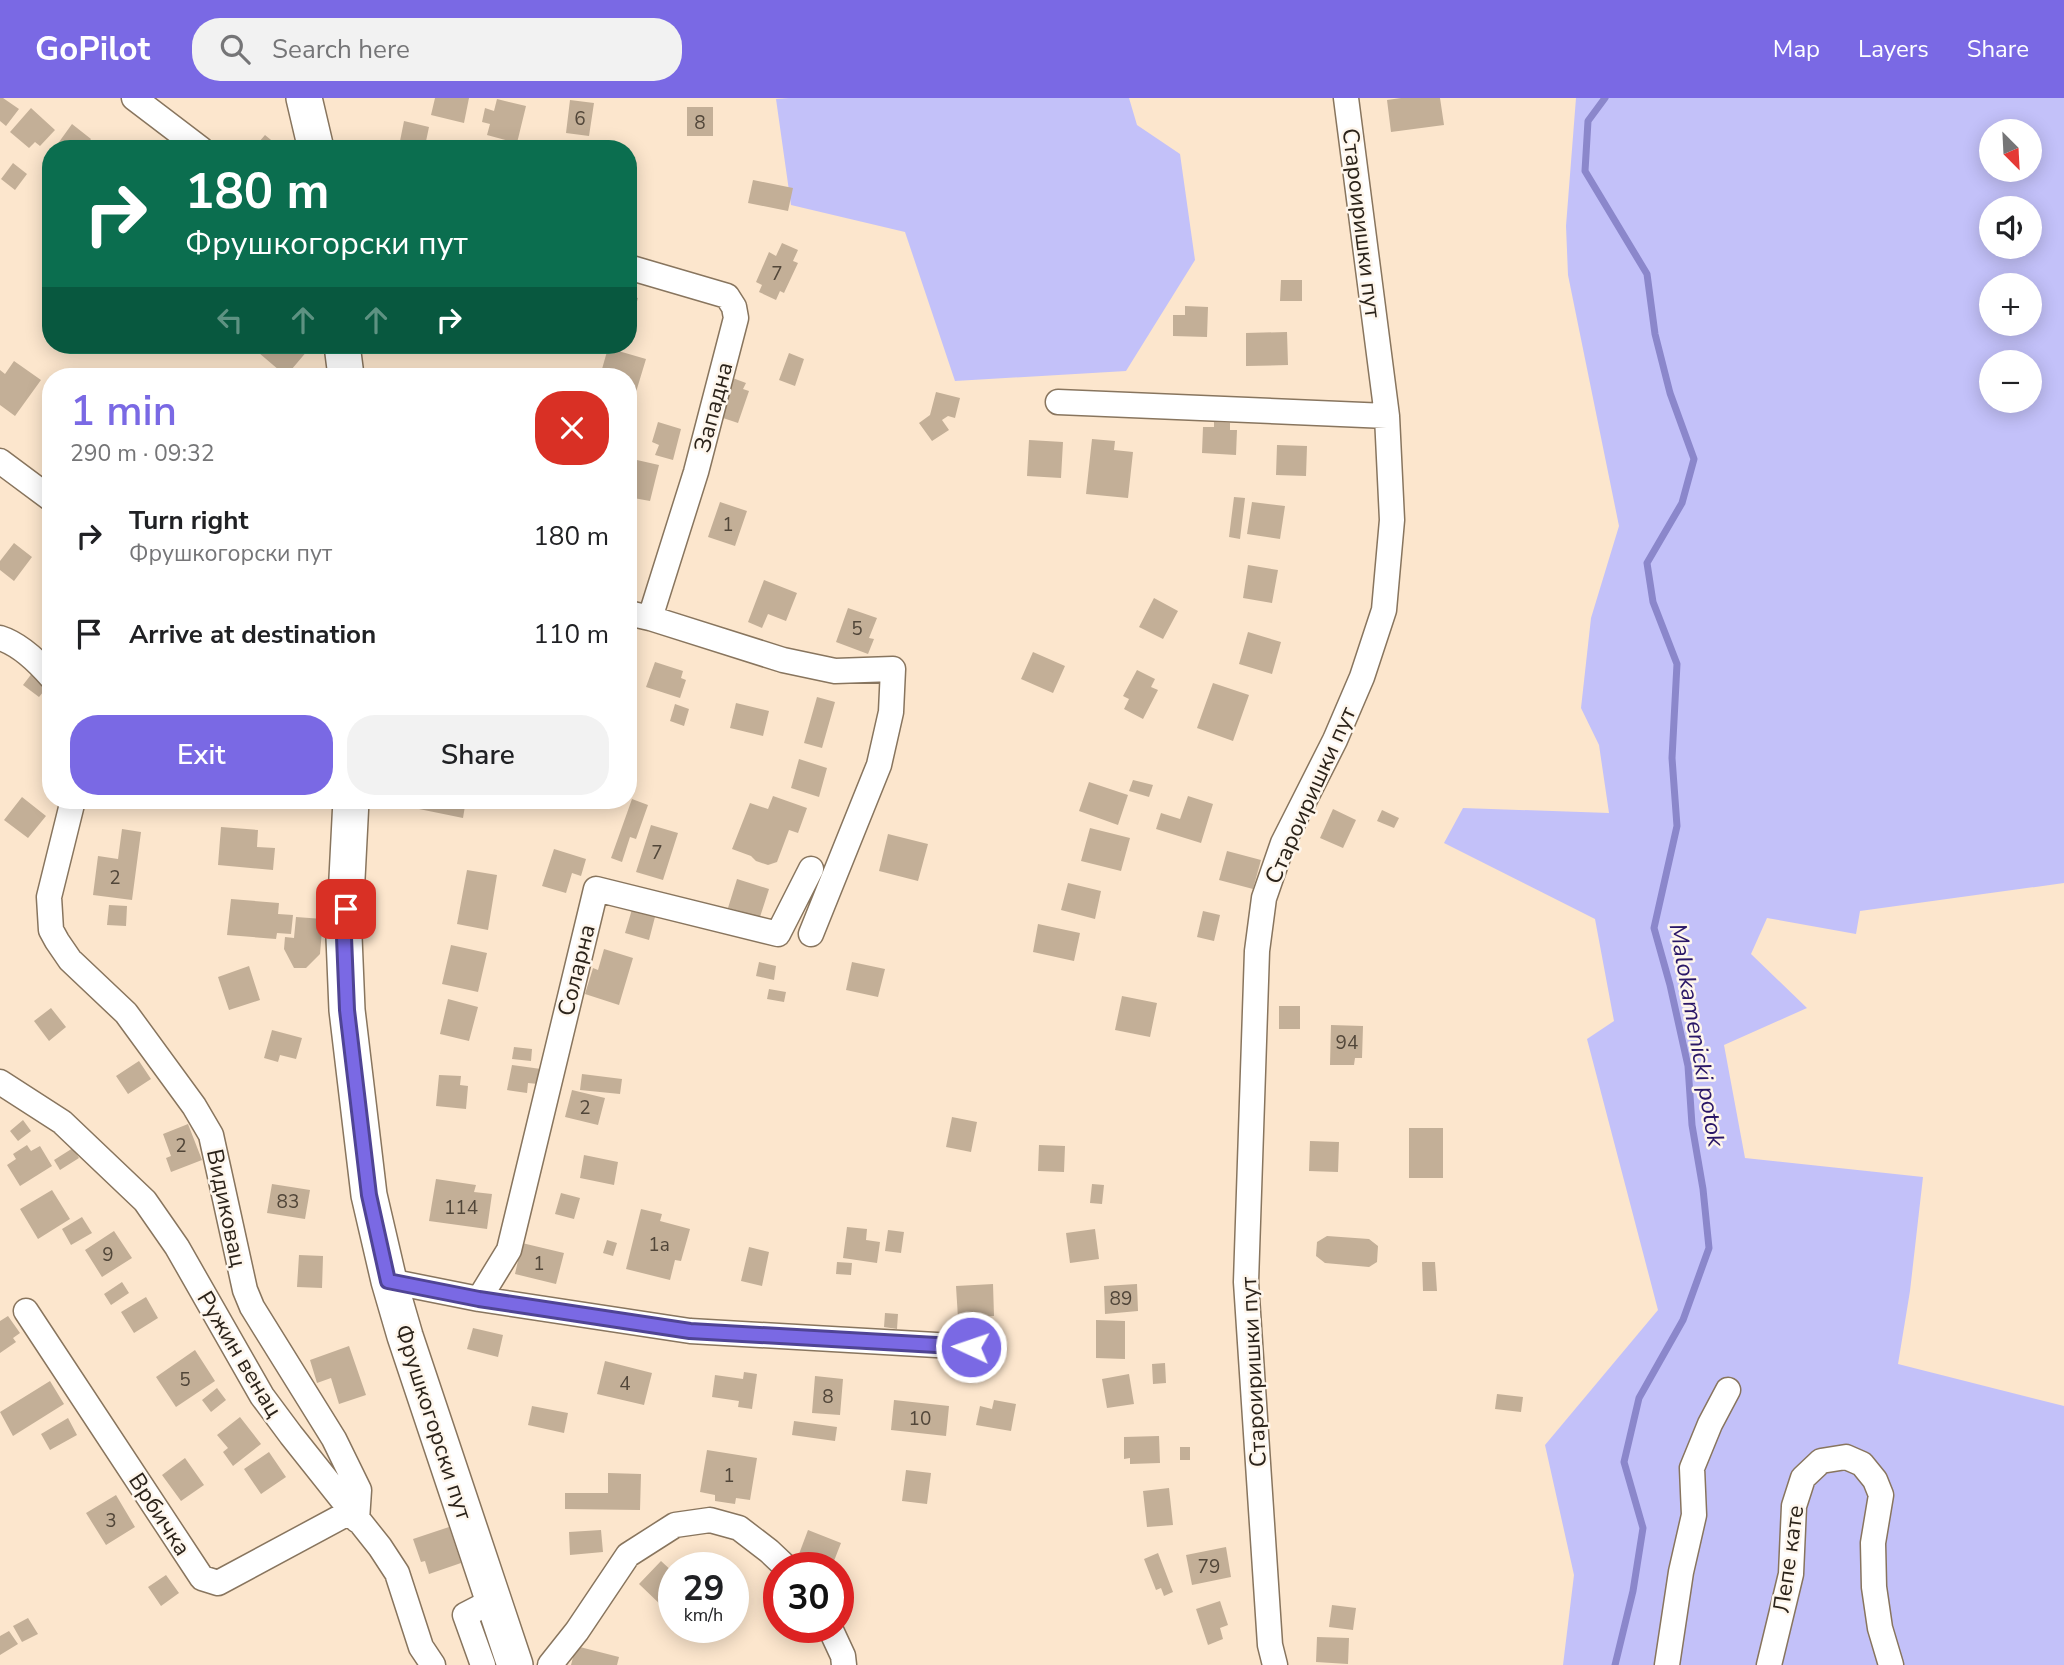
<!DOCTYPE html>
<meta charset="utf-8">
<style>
body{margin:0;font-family:"Nunito Sans",sans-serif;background:#f2f2f2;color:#202124;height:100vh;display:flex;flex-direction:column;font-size:26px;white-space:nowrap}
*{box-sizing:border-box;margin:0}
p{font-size:23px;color:#757577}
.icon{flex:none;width:38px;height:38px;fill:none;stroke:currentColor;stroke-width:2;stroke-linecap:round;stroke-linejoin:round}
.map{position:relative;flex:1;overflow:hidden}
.sheet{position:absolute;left:42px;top:270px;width:595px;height:441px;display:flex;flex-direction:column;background:#fff;border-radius:28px;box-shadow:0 4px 18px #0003}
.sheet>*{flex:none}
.top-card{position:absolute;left:42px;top:42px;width:595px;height:214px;border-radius:28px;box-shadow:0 4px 18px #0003;background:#0b6e4f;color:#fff;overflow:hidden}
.needle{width:46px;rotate:156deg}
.tools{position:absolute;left:1979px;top:21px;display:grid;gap:14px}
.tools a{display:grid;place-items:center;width:63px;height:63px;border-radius:50%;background:#fff;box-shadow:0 4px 18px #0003;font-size:35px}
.speed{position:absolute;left:658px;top:1454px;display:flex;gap:14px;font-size:35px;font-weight:700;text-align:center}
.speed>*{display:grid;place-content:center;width:91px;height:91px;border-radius:50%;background:#fff;box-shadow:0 4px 18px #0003;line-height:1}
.speed small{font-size:18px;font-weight:400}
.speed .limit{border:10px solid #d22;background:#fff;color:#111}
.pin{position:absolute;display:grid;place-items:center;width:60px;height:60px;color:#fff;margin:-30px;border-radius:14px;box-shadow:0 4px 10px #0006}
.me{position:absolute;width:77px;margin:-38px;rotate:273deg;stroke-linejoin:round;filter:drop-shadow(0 0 5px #0008)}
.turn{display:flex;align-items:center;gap:24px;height:147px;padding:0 28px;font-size:32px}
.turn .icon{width:91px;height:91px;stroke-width:2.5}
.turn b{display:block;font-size:49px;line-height:60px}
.lanes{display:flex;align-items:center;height:66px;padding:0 28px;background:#0003;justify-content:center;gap:35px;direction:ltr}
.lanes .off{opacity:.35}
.round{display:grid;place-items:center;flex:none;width:74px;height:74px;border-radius:28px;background:#f2f2f2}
.head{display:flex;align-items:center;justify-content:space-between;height:119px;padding:0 28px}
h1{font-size:42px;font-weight:600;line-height:52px;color:#7a69e4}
.button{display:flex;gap:14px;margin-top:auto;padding:14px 28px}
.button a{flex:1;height:80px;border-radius:28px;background:#7a69e4;color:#fff;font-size:28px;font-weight:600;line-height:80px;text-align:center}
.button a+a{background:#f2f2f2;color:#202124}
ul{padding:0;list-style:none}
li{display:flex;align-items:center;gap:21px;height:98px;padding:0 28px}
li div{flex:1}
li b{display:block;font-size:26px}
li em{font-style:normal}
header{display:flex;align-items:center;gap:42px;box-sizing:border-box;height:98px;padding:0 35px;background:#7a69e4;color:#fff}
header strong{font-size:33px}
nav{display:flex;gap:38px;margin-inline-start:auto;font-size:24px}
.search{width:490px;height:63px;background:#f2f2f2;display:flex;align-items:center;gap:18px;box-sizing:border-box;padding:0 24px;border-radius:28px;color:#757577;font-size:26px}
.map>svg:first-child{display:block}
</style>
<header>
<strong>GoPilot</strong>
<div class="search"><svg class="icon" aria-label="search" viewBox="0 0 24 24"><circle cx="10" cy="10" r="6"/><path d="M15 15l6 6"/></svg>Search here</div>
<nav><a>Map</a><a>Layers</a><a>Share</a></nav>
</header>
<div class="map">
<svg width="2064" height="1567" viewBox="0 0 2064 1567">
<rect width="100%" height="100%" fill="#fce6cd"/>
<path fill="#c3c1f9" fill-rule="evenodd" d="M789,0H1129L1137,27L1180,56L1195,162L1126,273L955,283L905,134L791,107L776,1Z
M1576,0H2064V785L1860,813L1856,836L1767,820L1751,856L1807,910L1724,947L1745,1060L1923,1079L1910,1193L1898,1266L2064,1308V1567H1563L1574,1477L1545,1347L1658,1212L1587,941L1614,923L1595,821L1444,745L1463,710L1609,715L1599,647L1581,610L1591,520L1619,428L1568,177L1566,128ZM1992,33H2030V72H1992ZM1992,110H2030V149H1992ZM1992,187H2030V226H1992ZM1992,264H2030V303H1992Z"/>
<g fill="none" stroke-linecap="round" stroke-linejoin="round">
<path stroke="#8b87cb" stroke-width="7" d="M1605,0L1588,23L1585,73L1647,176L1655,236L1670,295L1694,361L1682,405L1647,465L1653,504L1677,566L1672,660L1677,728L1654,830L1670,887L1688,968L1692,1027L1703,1091L1709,1150L1683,1222L1639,1300L1624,1364L1643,1430L1633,1493L1615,1567"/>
</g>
<path fill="#c3af97" d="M0,0H3L19,11L6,28L0,23Z
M435,0H469L464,25L431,17Z
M1401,0H1440L1444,27L1391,34L1387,2Z
M497,1L526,8L517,45L487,37L490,26L482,24L485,10L494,13Z
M570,2L594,5L589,38L566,35Z
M687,9H713V38H687Z
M31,10L55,32L40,48L35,44L29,50L10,34Z
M404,23L429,29L425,48L400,43Z
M72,26L91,41L84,51H54Z
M265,37L282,51H253Z
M13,65L27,76L15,92L1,81Z
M753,82L793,90L788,113L748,105Z
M782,145L798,152L793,163L798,165L784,195L780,193L776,202L759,194L762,187L756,184L769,154L776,158Z
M1281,182H1302V203H1280Z
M628,197L638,200L629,231H628Z
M1185,208L1208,209L1207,239L1173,238V217H1185Z
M1287,234L1288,267L1246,268V235Z
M266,247H303L308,252L286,278L259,255Z
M608,250L646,261L636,294L628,292V278H600Z
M789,255L804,261L795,288L779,282Z
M14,263L41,282L15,318L0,307V272L5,276Z
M730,279L746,285L743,291L749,293L738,325L717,318Z
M936,294L960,300L955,320L948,318L942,322L949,332L932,343L919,325L930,317Z
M658,324L681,331L673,362L655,357L659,347L652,344Z
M1214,324L1230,325V332H1237L1236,357L1202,355L1203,329H1214Z
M1092,341L1115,343L1114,352L1133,354L1128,400L1086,396Z
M1029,342L1063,344L1061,380L1027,378Z
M1277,347L1307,348L1306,378L1276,377Z
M628,360L659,367L650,403L628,399Z
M1234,399L1245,400L1240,441L1229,439Z
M720,404L747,413L735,448L708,439Z
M1252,404L1285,408L1280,441L1247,436Z
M14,445L32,459L14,483L0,472V463Z
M1248,467L1278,472L1272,505L1243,500Z
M764,482L797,495L786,523L768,516L762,530L748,524Z
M1154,500L1178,513L1163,541L1139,529Z
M848,510L877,520L869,540L874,541L868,556L836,544Z
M1248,534L1281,544L1272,576L1239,566Z
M1033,554L1065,568L1053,595L1021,581Z
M655,564L683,573L681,580L686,582L680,600L646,589Z
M1137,572L1155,581L1151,589L1158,592L1143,621L1124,611L1129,601L1123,598Z
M33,574L49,587L39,599L23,587Z
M1213,585L1249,597L1233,643L1197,630Z
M817,599L835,604L822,650L804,645Z
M736,605L769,613L763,638L730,630Z
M675,606L689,611L684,628L670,623Z
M799,661L827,670L819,699L791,690Z
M1133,682L1153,687L1149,699L1129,693Z
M1089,684L1128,697L1118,727L1079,713Z
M773,698L807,710L798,735L789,732L777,764L768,767L756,763L751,758L732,751L750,705L768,711Z
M1188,698L1213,706L1201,745L1156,731L1161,715L1180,721Z
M22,699L46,718L28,740L4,722Z
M632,701L648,707L636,741L630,739L622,764L611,760Z
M421,702H466L463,720L419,711Z
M1333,711L1356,722L1343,750L1320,740Z
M1382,712L1399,720L1394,730L1377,723Z
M651,727L678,735L663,782L636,774Z
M221,729L258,732L257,749L275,750L273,772L218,767Z
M1090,730L1130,740L1121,773L1081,763Z
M122,731L141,734L132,802L93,797L98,758L118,761Z
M888,736L928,746L918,783L879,773Z
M554,751L586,761L581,778L572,775L566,795L542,788Z
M1227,753L1261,762L1253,791L1219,782Z
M467,772L497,777L488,832L457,826Z
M737,781L769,791L760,819L728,810Z
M1068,785L1101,793L1095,821L1061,812Z
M231,801L279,805L278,816L293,817L291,836L277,835L276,841L227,837Z
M109,807L127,808L126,828L107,827Z
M633,808L656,815L649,842L625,835Z
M1203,813L1220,817L1214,843L1197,839Z
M296,819L323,821L320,856L306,870H294L284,851L285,839L294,840Z
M1038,826L1080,835L1074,863L1033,854Z
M451,847L487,855L478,894L442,886Z
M604,851L633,860L619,907L585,896L593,870L598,872Z
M759,864L776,868L774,882L756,878Z
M852,864L885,871L878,899L846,892Z
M249,868L260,902L229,912L218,879Z
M769,891L786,894L784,904L767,901Z
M1122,898L1157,905L1150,939L1115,932Z
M448,901L478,909L469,943L440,936Z
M1279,908H1300V931H1279Z
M51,910L66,929L49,943L34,923Z
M1331,927L1363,928L1362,960H1355L1354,967H1330Z
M272,932L302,940L296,961L280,957L278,964L264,960Z
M514,949L532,951L531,963L512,961Z
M139,963L151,981L128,996L116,978Z
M512,967L541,971L538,986L528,985L527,995L507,992Z
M582,976L622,981L620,996L580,992Z
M439,977L461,978L460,987L468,988L466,1011L436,1008Z
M572,992L605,1000L598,1027L565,1019Z
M952,1019L977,1024L971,1054L946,1049Z
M23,1022L31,1033L18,1043L10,1033Z
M188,1026L202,1062L171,1074L166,1060L171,1058L163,1036Z
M1409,1030H1443V1080H1409Z
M1310,1043L1339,1044L1338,1074L1309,1073Z
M27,1047L31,1053L40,1048L52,1068L20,1088L7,1067L16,1061L13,1056Z
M1039,1047L1065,1048L1064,1074L1038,1073Z
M73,1050L79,1060L60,1072L54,1062Z
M584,1057L618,1064L614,1087L580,1080Z
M436,1081L476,1087L474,1094L492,1096L487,1131L429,1123Z
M272,1086L310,1092L305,1121L267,1115Z
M1092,1086L1104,1087L1102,1106L1090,1105Z
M52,1092L70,1121L38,1141L20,1111Z
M561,1095L580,1100L574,1121L555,1116Z
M641,1111L662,1116L660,1123L690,1131L681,1163L675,1162L670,1182L626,1171Z
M82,1119L92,1135L71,1147L62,1131Z
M847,1129L867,1131L866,1142L880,1144L877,1165L843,1160Z
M1095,1131L1099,1161L1070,1165L1066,1135Z
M888,1132L904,1134L901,1155L885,1153Z
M114,1133L132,1160L102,1179L85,1152Z
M1327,1138L1369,1141L1378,1148L1377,1164L1369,1169L1325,1165L1316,1158L1317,1144Z
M607,1142L617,1145L613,1158L603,1155Z
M522,1145L564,1155L556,1186L515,1176Z
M749,1149L769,1154L762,1188L741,1183Z
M299,1157L323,1158L322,1190L297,1189Z
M837,1164L852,1165L851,1177L836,1176Z
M1422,1164H1435L1437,1193H1423Z
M122,1184L129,1195L111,1207L104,1196Z
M993,1186L994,1218L958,1220L956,1188Z
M1137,1186L1138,1213L1105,1216L1104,1188Z
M146,1199L158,1220L134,1235L121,1214Z
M885,1215L898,1216L897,1231L884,1229Z
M8,1218L20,1235L13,1240L16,1244L0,1255V1223Z
M1096,1222L1125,1223V1261L1096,1260Z
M473,1230L503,1237L498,1259L467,1251Z
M349,1248L366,1297L339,1306L331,1280L317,1285L310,1262Z
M195,1252L215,1283L176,1309L156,1279Z
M605,1263L652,1275L644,1307L597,1296Z
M1165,1265L1166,1285L1153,1286L1152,1266Z
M744,1274L757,1276L752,1311L738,1309L739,1303L712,1299L715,1277L743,1281Z
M1129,1276L1134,1306L1107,1310L1102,1281Z
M815,1278L843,1281L840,1317L812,1315Z
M50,1283L64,1306L13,1338L0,1314Z
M217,1290L226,1302L211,1314L202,1302Z
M1497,1296L1523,1299L1521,1314L1495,1311Z
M894,1302L949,1308L946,1338L891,1332Z
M994,1302L1016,1306L1011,1333L976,1327L980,1308L992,1311Z
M532,1308L568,1315L564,1335L528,1327Z
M240,1319L261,1346L233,1368L223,1354L228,1350L217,1337Z
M68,1320L77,1337L50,1352L41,1336Z
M794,1323L837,1329L835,1343L792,1337Z
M1159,1338L1160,1365L1130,1366V1360L1124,1361V1339Z
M1180,1349H1190V1362H1180Z
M707,1352L757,1360L750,1402L736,1400L735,1406L715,1403V1397L700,1394Z
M269,1354L286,1379L261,1396L244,1371Z
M185,1360L204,1387L181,1403L162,1377Z
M906,1372L931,1375L927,1406L902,1403Z
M608,1375L641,1376L640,1412L565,1411V1395H608Z
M1169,1390L1173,1427L1147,1429L1143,1393Z
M116,1397L135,1429L106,1447L86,1415Z
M449,1429L461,1465L429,1476L425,1463L421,1464L413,1441Z
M601,1432L603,1454L570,1457L569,1434Z
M808,1432L841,1445L832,1468L799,1456Z
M1226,1449L1231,1479L1192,1487L1186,1457Z
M1158,1455L1173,1494L1164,1498L1161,1490L1156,1492L1144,1461Z
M661,1463L674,1475V1497L663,1509L639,1486Z
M166,1477L179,1495L161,1508L148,1489Z
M1220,1503L1228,1527L1220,1530L1223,1541L1208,1547L1196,1511Z
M1332,1507L1356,1510L1353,1532L1329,1529Z
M28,1520L38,1536L22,1544L13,1528Z
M9,1533L18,1546L0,1557V1538Z
M1317,1539L1349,1540L1348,1566L1316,1564Z
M576,1548L619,1559L617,1567H571Z"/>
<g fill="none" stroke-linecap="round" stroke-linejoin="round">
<defs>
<path id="street" d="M134,0L201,51
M628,169L727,198L734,209L736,220L696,374L650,520
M1058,304L1387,318
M0,363L51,401
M628,515L650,520L783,562L835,573L893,571L891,614L879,667L811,836
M0,540C19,546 38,564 51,579
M73,702L49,799L51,832L57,843L70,862L126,915L194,1008L211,1037L245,1192L252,1209L334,1341L359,1392L357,1422
M0,984L62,1024L145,1103L177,1149L262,1298L291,1337L380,1449L397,1475L421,1549L433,1567
M389,1183L479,1201L690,1233L971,1249
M479,1201L509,1152L596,791L778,836L811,771
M26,1213L202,1480L218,1485L350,1414
M830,1530L843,1558L844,1567
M483,1567L465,1517L494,1502
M550,1567L577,1533L628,1457L675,1427L710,1422L739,1430L769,1453L787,1470
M1275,1567L1270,1547L1246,1184L1257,853L1264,800L1283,745L1335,642L1362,579L1384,512L1392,422L1387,318L1346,0
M1667,1567L1681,1474L1694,1417L1692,1370L1710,1326L1728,1292
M1769,1567L1791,1476L1794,1408L1803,1380L1821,1363L1846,1359L1862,1366L1875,1382L1881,1397L1873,1445L1874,1489L1880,1530L1891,1567"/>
<path id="secondary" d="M304,0L316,51
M342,247L346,278
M351,702L344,839L347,912L369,1097L389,1183L405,1238L515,1567"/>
</defs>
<use href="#street" stroke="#88755e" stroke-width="27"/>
<use href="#secondary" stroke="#88755e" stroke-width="38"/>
<use href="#street" stroke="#fff" stroke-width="24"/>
<use href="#secondary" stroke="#fff" stroke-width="35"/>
</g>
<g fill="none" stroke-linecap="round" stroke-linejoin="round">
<defs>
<path id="route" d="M346,811L344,839L347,912L369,1097L388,1183L479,1201L690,1233L971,1249"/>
</defs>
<use href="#route" stroke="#4f4494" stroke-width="18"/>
<use href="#route" stroke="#7a69e4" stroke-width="12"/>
</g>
<g text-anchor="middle" stroke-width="5" stroke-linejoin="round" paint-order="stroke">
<g font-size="19" fill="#514639">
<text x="580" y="27">6</text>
<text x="700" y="31">8</text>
<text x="777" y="182">7</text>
<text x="728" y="433">1</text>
<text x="857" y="537">5</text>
<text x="657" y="761">7</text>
<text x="115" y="786">2</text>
<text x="1347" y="951">94</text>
<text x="585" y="1016">2</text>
<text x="181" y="1054">2</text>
<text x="288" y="1110">83</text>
<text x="461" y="1116">114</text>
<text x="659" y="1153">1a</text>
<text x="108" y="1163">9</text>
<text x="539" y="1172">1</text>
<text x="1121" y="1207">89</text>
<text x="185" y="1288">5</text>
<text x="625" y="1292">4</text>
<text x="828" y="1305">8</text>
<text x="920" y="1327">10</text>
<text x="729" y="1384">1</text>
<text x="111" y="1429">3</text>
<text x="1209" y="1475">79</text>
</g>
<g font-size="23" fill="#2b231a" stroke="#fef6ec">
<text transform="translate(1362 125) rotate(83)" y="8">Староиришки пут</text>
<text transform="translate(713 309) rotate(-75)" y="8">Западна</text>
<text transform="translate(1310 697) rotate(-66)" y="8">Староиришки пут</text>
<text transform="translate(576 872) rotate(-76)" y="8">Соларна</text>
<text transform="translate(227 1110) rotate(78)" y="8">Видиковац</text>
<text transform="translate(240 1256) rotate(59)" y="8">Ружин венац</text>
<text transform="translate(1253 1274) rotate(-93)" y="8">Староиришки пут</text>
<text transform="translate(434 1324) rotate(72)" y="8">Фрушкогорски пут</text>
<text transform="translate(160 1416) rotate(57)" y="8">Врбичка</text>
<text transform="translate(1788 1461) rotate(-82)" y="8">Лепе кате</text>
</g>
<g font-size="24" font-style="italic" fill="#2a1767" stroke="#fef6ec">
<text transform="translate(1697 937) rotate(80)" y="8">Malokamenicki potok</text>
</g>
</g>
</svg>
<div class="tools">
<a><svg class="needle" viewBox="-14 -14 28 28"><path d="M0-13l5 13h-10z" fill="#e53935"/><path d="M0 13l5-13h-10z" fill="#757577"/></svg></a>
<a><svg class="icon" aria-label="sound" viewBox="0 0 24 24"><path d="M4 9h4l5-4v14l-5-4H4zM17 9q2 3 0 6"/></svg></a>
<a>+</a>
<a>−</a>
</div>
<div class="speed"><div>29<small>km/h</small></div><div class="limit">30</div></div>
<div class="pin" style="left:346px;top:811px;background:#d93025"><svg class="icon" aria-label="arrive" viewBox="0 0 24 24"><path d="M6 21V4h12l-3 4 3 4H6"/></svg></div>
<svg class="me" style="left:971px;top:1249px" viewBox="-20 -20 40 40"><circle r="17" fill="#7a69e4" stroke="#fff" stroke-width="3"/><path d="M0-11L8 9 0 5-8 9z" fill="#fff"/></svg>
<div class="top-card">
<div class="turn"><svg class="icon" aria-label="right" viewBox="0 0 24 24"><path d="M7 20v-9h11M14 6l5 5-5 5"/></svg><div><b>180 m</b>Фрушкогорски пут</div></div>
<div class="lanes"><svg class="icon off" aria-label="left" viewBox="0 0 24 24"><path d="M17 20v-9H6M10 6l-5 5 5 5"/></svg><svg class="icon off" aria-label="ahead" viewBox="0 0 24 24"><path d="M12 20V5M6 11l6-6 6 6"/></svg><svg class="icon off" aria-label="ahead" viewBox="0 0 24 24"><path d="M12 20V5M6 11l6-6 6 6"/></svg><svg class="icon" aria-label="right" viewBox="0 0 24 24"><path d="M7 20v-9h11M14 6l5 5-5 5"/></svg></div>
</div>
<section class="sheet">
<div class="head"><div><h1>1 min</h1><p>290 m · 09:32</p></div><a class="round" style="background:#d93025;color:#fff"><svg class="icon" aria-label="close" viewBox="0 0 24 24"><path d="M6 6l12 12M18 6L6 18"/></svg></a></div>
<ul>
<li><svg class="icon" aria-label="right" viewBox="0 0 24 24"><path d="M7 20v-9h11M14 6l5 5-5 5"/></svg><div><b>Turn right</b><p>Фрушкогорски пут</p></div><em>180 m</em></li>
<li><svg class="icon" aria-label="arrive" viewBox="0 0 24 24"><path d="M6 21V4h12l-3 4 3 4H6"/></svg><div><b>Arrive at destination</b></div><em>110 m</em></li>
</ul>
<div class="button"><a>Exit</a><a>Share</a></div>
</section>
</div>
